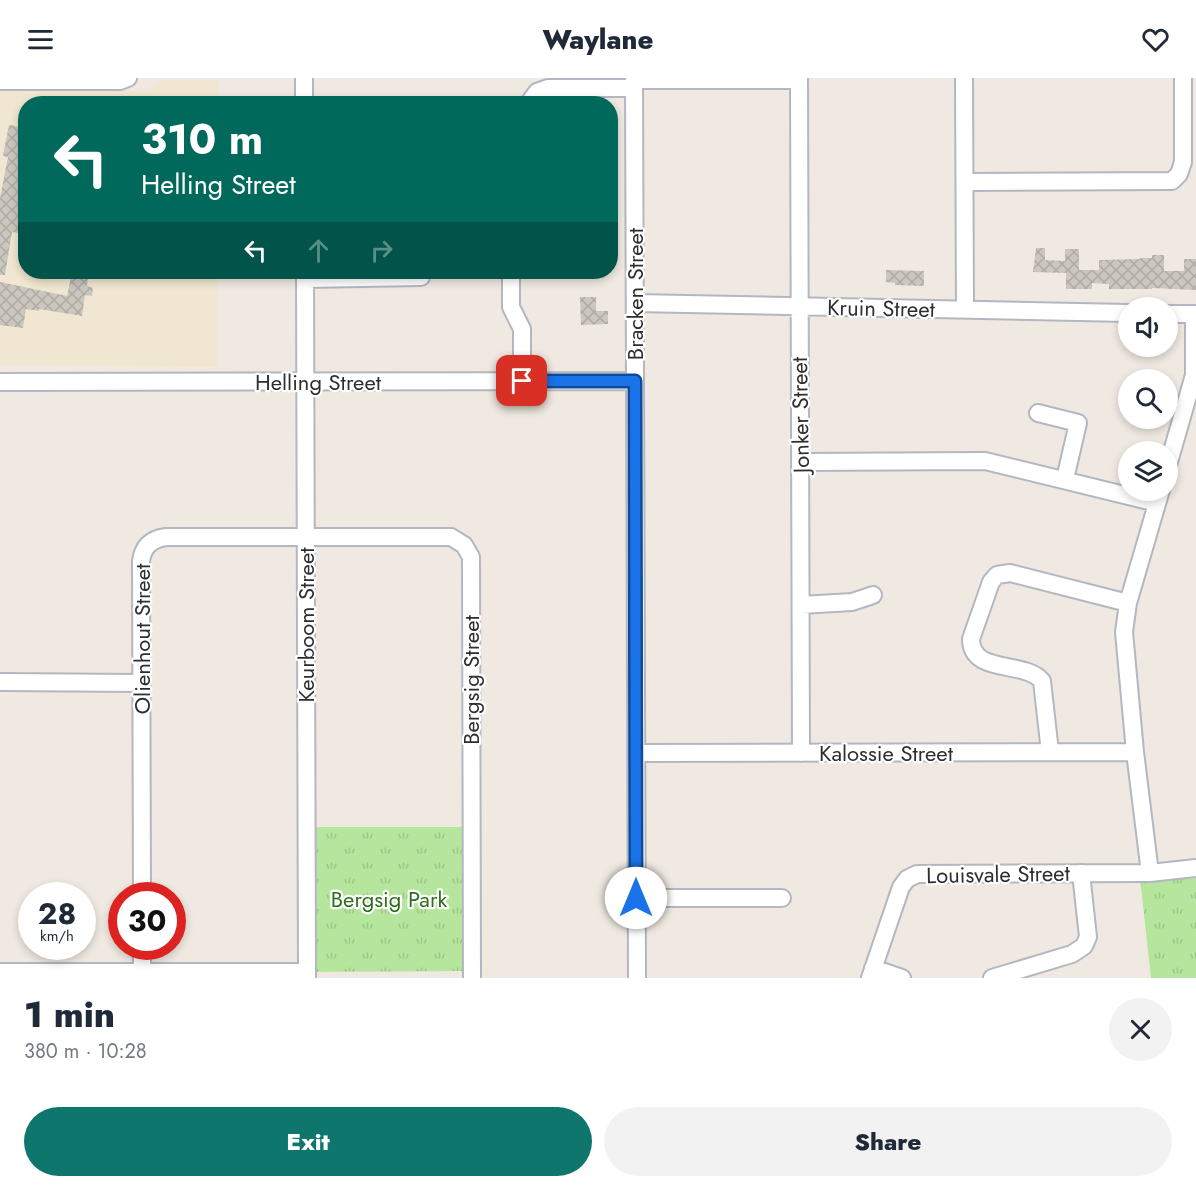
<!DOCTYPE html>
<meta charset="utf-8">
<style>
body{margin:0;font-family:Jost,sans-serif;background:#f2f2f3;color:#1f2937;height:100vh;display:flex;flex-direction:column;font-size:22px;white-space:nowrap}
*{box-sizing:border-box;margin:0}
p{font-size:20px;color:#747a83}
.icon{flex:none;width:33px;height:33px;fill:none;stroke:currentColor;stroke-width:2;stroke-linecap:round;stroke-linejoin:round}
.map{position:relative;height:900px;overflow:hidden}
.drawer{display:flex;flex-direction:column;background:#fff;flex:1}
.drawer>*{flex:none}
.banner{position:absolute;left:18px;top:18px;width:600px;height:183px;border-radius:24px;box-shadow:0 3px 9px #0003;background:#00695c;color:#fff;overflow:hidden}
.buttons{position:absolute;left:1118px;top:219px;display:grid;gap:12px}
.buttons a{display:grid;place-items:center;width:60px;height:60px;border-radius:50%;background:#fff;box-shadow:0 3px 9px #0003;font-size:30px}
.speed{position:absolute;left:18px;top:804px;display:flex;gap:12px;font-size:30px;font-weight:700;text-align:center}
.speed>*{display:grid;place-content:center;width:78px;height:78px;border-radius:50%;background:#fff;box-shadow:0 3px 9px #0003;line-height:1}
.speed small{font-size:15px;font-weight:400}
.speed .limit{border:9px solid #d22;background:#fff;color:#111}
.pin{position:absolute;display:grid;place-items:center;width:51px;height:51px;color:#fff;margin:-26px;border-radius:12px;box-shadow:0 3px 9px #0006}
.me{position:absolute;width:66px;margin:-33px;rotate:0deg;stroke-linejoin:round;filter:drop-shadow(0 0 4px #0008)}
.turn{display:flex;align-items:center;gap:21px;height:126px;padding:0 24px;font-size:27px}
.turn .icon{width:78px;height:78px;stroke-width:2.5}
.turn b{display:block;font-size:42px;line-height:51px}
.lanes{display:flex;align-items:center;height:57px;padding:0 24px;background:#0003;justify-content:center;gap:30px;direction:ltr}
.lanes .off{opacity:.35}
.round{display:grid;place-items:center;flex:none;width:63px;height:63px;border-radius:32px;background:#f2f2f3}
.headline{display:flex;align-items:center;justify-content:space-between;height:102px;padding:0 24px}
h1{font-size:36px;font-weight:800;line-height:45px}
.primary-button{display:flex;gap:12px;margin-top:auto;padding:12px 24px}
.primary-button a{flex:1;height:69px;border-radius:36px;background:#0f766e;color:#fff;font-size:24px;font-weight:800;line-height:69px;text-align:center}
.primary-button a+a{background:#f2f2f3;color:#1f2937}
header{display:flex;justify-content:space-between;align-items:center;height:78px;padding:0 24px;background:#fff;font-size:27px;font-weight:800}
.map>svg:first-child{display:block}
</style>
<header><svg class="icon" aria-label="menu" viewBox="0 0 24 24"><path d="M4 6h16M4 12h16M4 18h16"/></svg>Waylane<svg class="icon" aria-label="heart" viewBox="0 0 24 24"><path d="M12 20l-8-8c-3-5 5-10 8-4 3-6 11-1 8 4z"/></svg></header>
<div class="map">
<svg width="1196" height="900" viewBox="0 0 1196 900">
<defs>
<pattern id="park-tufts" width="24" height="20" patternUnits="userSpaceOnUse" patternTransform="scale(1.5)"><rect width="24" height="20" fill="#b6e59e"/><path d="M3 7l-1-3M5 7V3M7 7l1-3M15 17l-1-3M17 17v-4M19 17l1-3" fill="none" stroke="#9dc588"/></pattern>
<pattern id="building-cross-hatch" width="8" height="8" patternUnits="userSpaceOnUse" patternTransform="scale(1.5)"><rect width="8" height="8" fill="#cbc7bf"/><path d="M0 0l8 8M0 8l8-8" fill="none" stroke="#afaba4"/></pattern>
</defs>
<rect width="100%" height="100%" fill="#efe9e1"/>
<path fill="#f0e6d1" d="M161,2H218V25L26,26V194H217V289L0,288V11L79,10L150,13Z"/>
<path fill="url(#park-tufts)" d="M313,749H465V893L313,894Z
M1196,796V900H1151L1140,800Z"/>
<path fill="url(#building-cross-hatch)" d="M9,47L26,50V81L18,123L26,124V156L12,154L5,197H0V120L8,79L3,78Z
M1036,170H1045V182L1065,183V171H1079V192H1099V182L1140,181V180H1152V177H1164V193H1184V181H1196V212L1152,210V211H1109V206L1092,205V211H1066V195L1033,194Z
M886,192L924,193V208L895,207V205L886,204Z
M72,194H89L87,208L93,210L92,218L85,217L82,238L39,231V233L26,231L23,250L0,247V204L67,218Z
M580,219H596V233H608V246L581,247Z"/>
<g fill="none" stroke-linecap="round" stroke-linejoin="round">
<defs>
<path id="minor" d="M304,0V26
M634,0L637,900
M799,0L801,675
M964,0L965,231
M634,2H799
M0,3H120L128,0
M528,26L537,14L548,10H634
M965,104L1172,103L1179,96L1183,84V0
M305,194L307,900
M511,194V229L522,251V303
M305,201L421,199
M635,225L1128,235
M1167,236H1196
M0,304L635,303
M1038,335L1078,345L1065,401
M801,384L985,383L1157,425
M1167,391L1194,297V236
M801,527L852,524L873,517
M0,604L141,605
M1050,674L1042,603C1025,582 971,597 971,561L991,504L997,497L1010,495L1128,525
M636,675L1135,674
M1150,795L1135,674L1124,554L1128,525L1161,412
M142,818L141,483C143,469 151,461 166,459H451L464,467L471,479L472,900
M637,820H782
M142,868V900
M873,890L902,900
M0,894H307
M870,900L901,809L907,801L917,796L1150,795L1196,790
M992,900L1072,876L1084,868L1088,859L1081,795"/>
</defs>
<use href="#minor" stroke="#b4b7c1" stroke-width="20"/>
<use href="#minor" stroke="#fff" stroke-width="16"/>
</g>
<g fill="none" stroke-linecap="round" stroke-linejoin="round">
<defs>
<path id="route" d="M522,303H635L636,820"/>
</defs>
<use href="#route" stroke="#114b97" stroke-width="15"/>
<use href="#route" stroke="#1a73e8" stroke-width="10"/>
</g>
<g text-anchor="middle" stroke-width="4.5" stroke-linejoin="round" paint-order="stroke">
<g font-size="22" fill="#2e2e2e" stroke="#fff">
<text transform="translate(635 216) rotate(-90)" y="8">Bracken Street</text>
<text transform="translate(881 230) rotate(1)" y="8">Kruin Street</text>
<text x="318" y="312">Helling Street</text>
<text transform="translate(800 337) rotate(-91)" y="8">Jonker Street</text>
<text transform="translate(306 547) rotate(-90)" y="8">Keurboom Street</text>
<text transform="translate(142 561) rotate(-90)" y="8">Olienhout Street</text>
<text transform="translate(471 602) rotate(-90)" y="8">Bergsig Street</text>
<text x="886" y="683">Kalossie Street</text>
<text transform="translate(998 796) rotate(-1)" y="8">Louisvale Street</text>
</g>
<g font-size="22" fill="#2c6e1b" stroke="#fff">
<text x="389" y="829">Bergsig Park</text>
</g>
</g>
</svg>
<div class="buttons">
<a><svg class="icon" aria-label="sound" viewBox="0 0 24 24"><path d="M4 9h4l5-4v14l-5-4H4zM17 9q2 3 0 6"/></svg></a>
<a><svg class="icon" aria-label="search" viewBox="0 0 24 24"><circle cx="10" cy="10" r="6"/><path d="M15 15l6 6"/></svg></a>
<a><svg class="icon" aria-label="layers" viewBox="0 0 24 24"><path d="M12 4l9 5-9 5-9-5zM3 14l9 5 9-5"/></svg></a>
</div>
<div class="speed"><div>28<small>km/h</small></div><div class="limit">30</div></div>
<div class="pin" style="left:522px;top:303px;background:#d93025"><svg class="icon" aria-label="arrive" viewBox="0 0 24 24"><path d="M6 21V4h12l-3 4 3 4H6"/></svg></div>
<svg class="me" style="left:636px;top:820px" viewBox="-20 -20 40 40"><circle r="19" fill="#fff"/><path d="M0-13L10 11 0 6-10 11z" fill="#1a73e8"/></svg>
<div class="banner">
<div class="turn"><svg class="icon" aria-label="left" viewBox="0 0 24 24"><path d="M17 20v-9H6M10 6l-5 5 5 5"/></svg><div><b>310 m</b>Helling Street</div></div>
<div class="lanes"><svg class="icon" aria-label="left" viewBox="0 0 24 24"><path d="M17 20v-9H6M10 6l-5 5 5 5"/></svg><svg class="icon off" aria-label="ahead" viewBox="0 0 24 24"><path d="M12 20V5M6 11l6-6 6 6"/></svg><svg class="icon off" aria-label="right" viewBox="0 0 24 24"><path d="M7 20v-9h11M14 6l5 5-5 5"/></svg></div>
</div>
</div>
<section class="drawer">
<div class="headline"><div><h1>1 min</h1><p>380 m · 10:28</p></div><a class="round"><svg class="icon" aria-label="close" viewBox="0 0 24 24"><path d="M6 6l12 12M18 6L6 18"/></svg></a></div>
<div class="primary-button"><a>Exit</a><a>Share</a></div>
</section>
